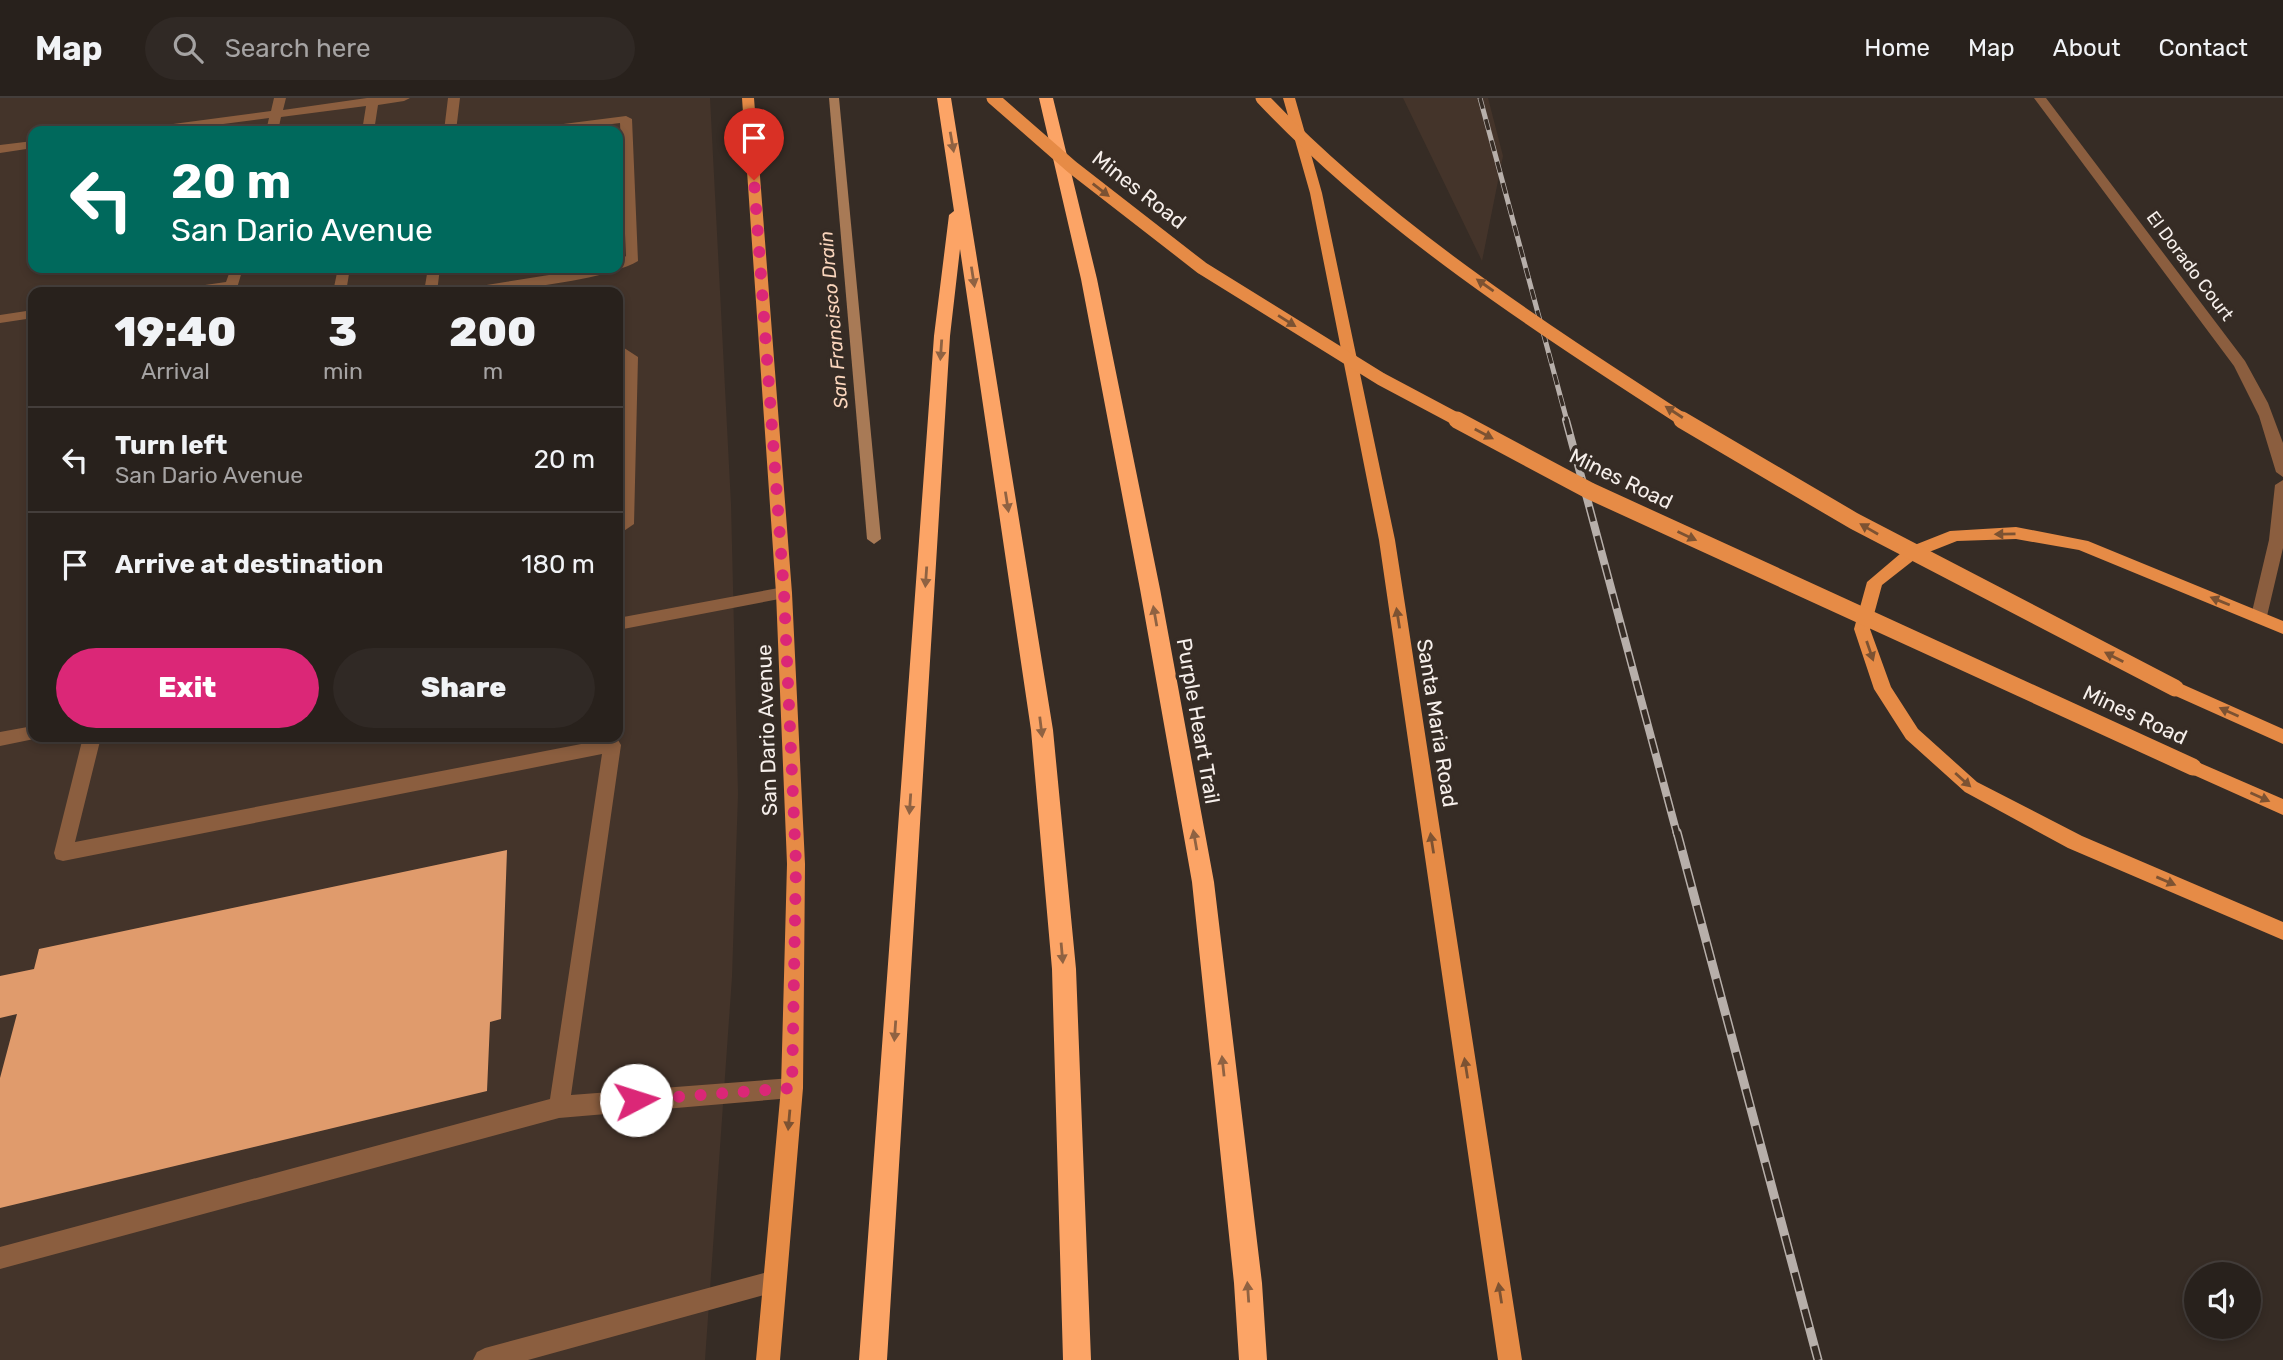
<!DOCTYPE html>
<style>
body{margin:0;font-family:Rubik,sans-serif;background:#302925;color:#f1f3f6;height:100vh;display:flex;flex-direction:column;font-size:26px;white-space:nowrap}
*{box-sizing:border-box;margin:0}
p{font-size:23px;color:#a5a3a3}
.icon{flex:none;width:38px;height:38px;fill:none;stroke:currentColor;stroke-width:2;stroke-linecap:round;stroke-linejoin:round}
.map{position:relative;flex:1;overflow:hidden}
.details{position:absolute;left:28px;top:189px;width:595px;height:455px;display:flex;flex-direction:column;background:#28211c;border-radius:14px;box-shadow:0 4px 10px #0003,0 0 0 2px #443e3b}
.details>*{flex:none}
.banner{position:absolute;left:28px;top:28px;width:595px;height:147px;border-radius:14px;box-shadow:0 4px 10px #0003,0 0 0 2px #443e3b;background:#00695c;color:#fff;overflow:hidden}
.buttons{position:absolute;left:2184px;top:1164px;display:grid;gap:14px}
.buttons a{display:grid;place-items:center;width:77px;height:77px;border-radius:50%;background:#28211c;box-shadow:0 4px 10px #0003,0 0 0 2px #443e3b;font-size:35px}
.pin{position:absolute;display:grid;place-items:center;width:60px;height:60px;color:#fff;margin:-72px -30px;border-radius:50% 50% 50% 0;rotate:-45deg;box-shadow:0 0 7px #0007}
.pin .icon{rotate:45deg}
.me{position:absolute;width:77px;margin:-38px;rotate:85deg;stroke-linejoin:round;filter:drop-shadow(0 0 5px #0008)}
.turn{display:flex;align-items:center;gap:24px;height:147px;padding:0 28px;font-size:32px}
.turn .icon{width:91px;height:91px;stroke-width:2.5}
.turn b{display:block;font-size:49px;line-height:60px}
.eta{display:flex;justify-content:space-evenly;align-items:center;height:119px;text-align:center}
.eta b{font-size:42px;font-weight:800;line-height:49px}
.primary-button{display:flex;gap:14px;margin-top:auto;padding:14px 28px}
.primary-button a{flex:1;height:80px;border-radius:42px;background:#db2777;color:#fff;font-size:28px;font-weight:800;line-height:80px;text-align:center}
.primary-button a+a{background:#302925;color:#f1f3f6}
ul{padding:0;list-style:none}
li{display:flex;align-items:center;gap:21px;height:105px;padding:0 28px;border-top:2px solid #443e3b}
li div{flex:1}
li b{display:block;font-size:26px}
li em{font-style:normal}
header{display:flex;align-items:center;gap:42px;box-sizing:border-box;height:98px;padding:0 35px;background:#28211c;border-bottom:2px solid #443e3b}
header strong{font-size:33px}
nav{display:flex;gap:38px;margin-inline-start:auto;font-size:24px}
.search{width:490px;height:63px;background:#302925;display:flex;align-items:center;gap:18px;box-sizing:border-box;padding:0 24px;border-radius:38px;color:#a5a3a3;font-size:26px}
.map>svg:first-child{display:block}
</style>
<header>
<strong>Map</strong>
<div class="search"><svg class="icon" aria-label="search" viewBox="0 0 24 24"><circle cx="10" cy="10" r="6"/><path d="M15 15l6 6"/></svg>Search here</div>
<nav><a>Home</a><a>Map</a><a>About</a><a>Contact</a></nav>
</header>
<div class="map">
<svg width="2283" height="1262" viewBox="0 0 2283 1262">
<rect width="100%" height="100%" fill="#362c25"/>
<path fill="#44342a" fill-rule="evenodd" d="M0,0H710L731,406L738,696L732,879L705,1262H0ZM33,33H618V170H33ZM33,194H618V639H33Z
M1403,0H1488L1503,58L1482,163Z"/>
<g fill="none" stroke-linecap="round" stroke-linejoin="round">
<path fill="#a87a56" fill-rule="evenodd" d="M829,0H839L881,441L874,446L867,441Z"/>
</g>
<path fill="#e09b6c" d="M507,752L501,921L490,924L487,993L0,1110V980L17,916L0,920V878L34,871L39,851Z"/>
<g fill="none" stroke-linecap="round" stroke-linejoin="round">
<path fill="#8b5e3f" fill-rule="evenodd" d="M274,0H286L283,12L367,0H410L404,3L378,7L374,33H362L366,8L281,19L278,33H266L269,20L169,33H137L143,30L271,13Z
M448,0H460L456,33H444Z
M2034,0H2046L2245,263L2268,305L2283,345V379L2276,374L2259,318L2234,268Z
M626,18L632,21L638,163C604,183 503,194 462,194L468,190L593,170H618V164L626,158L620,25L557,33H526L532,30Z
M33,43V50L0,55V47Z
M231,170H243L237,190L210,194H177L184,190L226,184Z
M338,170H350L346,194H333Z
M428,170H440L437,194H424Z
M33,212V220L0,225V217Z
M618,246L638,259L634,426L618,437L624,261L618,256Z
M2283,382V450L2267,518L2259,524L2251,518L2269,442L2275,387Z
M784,489L790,491L792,495L790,499L618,532V520Z
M33,628V639L39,640L0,648V634Z
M83,639H101L75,744L612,640L618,642L621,647L571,997L792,980L799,983L803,990L799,997L792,1000L559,1020L0,1171V1149L550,1001L602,656L63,763L56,761L54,755Z
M775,1172L783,1175L786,1183L783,1191L775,1194L528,1262H473L477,1254L485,1250Z"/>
<path fill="#e68b46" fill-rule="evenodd" d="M742,0H754L792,495L805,766L803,990L780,1262H756L781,990L787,766L776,495Z
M1283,0H1295L1322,95L1395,442L1522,1262H1498L1379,442L1310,95Z
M2016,429L2088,443L2283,523V536L2079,452L2016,441L1957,443L1919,458L1882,487L1870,531L1891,589L1918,631L1977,684L2082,738L2283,824V842L2068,750L1965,694L1906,641L1874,591L1854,531L1867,484L1907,450L1950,433Z
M2175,583L2283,631V646L2169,595L2166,590L2169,585Z
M2193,662L2283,701V717L2187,674L2184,669L2187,664Z"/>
<path fill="#fca466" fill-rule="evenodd" d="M937,0H951L1053,632L1076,871L1091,1262H1063L1052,871L1031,632L960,151L950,238L887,1262H859L934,238L949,117L954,113Z
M1039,0H1053L1097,181L1160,491L1214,784L1262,1185L1267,1262H1239L1234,1185L1192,784L1140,491L1081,181Z"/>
<defs>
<path id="rail-far2" d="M1480,0L1567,323"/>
<path id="rail-far1" d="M1566,322L1677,736"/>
<path id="rail" d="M1677,734L1818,1262"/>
</defs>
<use href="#rail-far2" stroke="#b7afaa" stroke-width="5"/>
<use href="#rail-far1" stroke="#b7afaa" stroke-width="8"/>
<use href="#rail" stroke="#b7afaa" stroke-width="9"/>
<use href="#rail-far2" stroke="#362c25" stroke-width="3.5" stroke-dasharray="11" stroke-linecap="butt"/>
<use href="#rail-far1" stroke="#362c25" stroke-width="5" stroke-dasharray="15" stroke-linecap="butt"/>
<use href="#rail" stroke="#362c25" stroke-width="6" stroke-dasharray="19" stroke-linecap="butt"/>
<path stroke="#e68b46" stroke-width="13" d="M993,0L1072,69L1202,170L1381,281L1460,323
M1262,0C1382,127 1538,228 1685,323"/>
<path stroke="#e68b46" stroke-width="17" d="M1457,322L1590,393L2193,669
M1682,322L1854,423L2175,590"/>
</g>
<defs><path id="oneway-solid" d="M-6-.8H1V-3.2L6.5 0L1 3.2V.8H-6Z" transform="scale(1.75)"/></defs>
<g fill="#8f6242">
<use href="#oneway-solid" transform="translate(952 44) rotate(80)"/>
<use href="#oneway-solid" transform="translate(973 179) rotate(81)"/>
<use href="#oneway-solid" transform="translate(941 252) rotate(94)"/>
<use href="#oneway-solid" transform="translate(1007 404) rotate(81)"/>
<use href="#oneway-solid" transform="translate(926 479) rotate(94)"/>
<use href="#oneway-solid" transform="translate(1155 518) rotate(-100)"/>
<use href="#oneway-solid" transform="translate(1041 629) rotate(83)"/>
<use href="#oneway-solid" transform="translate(910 706) rotate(94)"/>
<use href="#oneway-solid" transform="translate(1195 742) rotate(-100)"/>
<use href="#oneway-solid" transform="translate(1062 855) rotate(85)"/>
<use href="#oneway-solid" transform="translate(895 933) rotate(94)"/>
<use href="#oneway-solid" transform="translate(1223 968) rotate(-96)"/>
<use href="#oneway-solid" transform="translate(1248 1194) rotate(-94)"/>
</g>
<g fill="#7c5232">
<use href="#oneway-solid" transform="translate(1101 92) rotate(38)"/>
<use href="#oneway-solid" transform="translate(1485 187) rotate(-145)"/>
<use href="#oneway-solid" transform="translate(1287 223) rotate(32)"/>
<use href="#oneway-solid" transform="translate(1674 314) rotate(-147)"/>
<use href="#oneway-solid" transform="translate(1484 336) rotate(28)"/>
<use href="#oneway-solid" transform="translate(1869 431) rotate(-150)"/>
<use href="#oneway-solid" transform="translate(2005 436) rotate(179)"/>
<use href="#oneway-solid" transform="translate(1687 438) rotate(25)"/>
<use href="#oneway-solid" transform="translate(2220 503) rotate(-158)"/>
<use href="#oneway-solid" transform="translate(1398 520) rotate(-99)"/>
<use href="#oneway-solid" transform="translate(1870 553) rotate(71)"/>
<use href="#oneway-solid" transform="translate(2114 559) rotate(-153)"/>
<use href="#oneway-solid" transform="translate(2229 614) rotate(-156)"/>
<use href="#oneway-solid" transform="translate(1963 682) rotate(42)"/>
<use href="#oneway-solid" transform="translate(2260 699) rotate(24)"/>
<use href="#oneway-solid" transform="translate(1432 745) rotate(-99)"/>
<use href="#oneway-solid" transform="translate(2166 783) rotate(23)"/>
<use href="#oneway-solid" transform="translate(1466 970) rotate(-99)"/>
<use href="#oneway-solid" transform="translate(789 1022) rotate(95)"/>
<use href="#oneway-solid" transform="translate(1500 1195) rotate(-99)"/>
</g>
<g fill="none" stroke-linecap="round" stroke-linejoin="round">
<path stroke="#db2777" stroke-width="12" stroke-dasharray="0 21.6" d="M636,1002L792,990L796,766L784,495L754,82"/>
</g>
<g text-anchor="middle" stroke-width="7" stroke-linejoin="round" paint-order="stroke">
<g font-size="18" fill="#f6efeb" stroke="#362c25">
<text transform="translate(2190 168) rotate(53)" y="6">El Dorado Court</text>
</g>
<g font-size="19" font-style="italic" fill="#fad5bc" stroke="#362c25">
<text transform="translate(833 222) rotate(-95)" y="7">San Francisco Drain</text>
</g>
<g font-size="21" fill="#f6efeb" stroke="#362c25">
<text transform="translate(1139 92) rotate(38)" y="7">Mines Road</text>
<text transform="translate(1621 381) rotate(26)" y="7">Mines Road</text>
<text transform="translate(2135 617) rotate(25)" y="7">Mines Road</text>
<text transform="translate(1198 623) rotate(80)" y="7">Purple Heart Trail</text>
<text transform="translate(1437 625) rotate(81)" y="7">Santa Maria Road</text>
<text transform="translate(767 632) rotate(-92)" y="7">San Dario Avenue</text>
</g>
</g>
</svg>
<div class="buttons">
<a><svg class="icon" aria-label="sound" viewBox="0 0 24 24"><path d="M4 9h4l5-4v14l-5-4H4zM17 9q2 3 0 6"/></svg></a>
</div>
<div class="pin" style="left:754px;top:82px;background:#d93025"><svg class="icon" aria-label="arrive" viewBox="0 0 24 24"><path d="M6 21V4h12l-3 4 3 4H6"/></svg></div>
<svg class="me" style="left:636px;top:1002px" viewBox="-20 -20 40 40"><circle r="19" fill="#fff"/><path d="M0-13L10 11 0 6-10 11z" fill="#db2777"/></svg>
<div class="banner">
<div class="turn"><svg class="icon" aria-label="left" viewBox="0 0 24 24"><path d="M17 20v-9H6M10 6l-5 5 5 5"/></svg><div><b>20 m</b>San Dario Avenue</div></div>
</div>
<section class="details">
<div class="eta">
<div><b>19:40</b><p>Arrival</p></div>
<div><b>3</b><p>min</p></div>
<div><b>200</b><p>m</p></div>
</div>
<ul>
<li><svg class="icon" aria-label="left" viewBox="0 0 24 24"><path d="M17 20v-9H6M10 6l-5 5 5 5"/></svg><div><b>Turn left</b><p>San Dario Avenue</p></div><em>20 m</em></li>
<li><svg class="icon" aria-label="arrive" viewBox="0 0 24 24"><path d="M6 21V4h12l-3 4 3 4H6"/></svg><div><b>Arrive at destination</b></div><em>180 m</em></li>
</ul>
<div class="primary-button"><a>Exit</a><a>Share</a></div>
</section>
</div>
